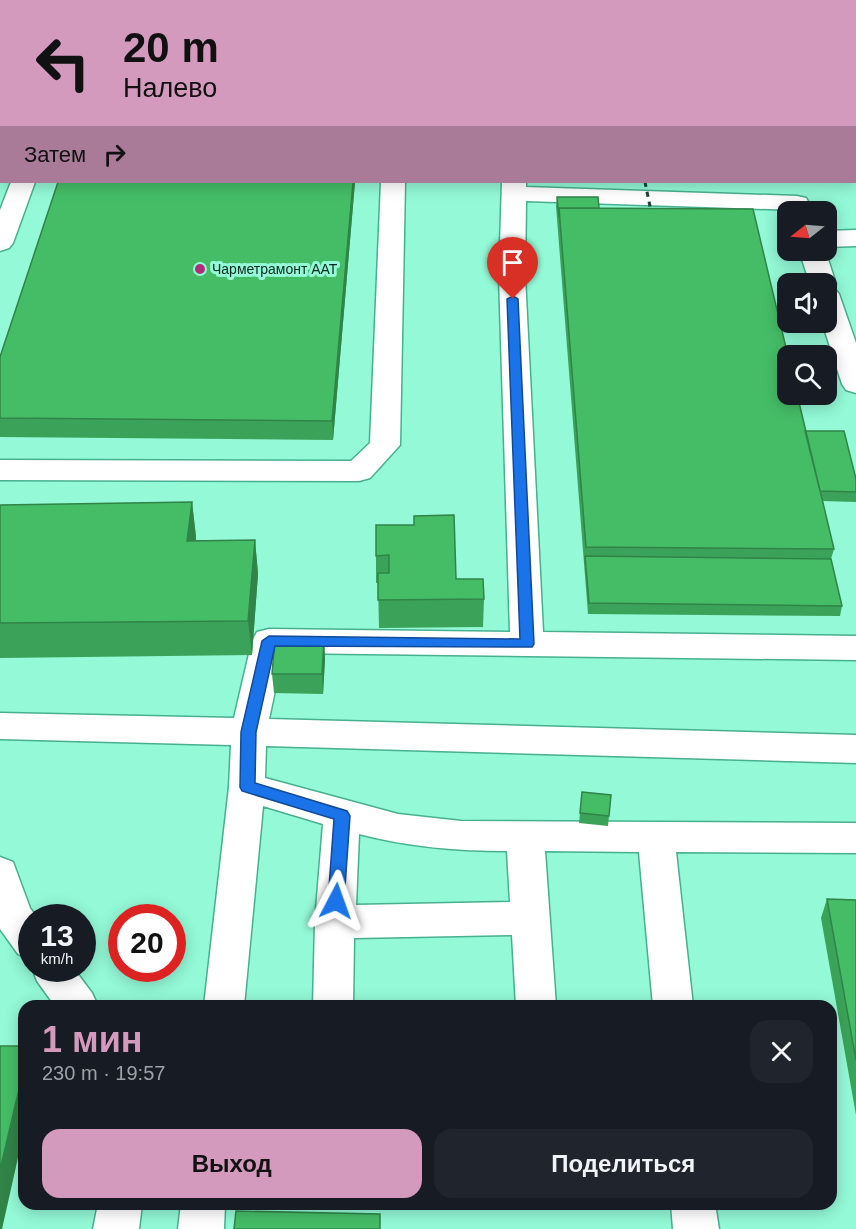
<!DOCTYPE html>
<html lang="ru">
<meta charset="utf-8">
<style>
body{margin:0;font-family:Helvetica,sans-serif;background:#20242c;color:#f1f3f6;height:100vh;display:flex;flex-direction:column;font-size:22px;white-space:nowrap}
*{box-sizing:border-box;margin:0}
p{font-size:20px;color:#9ea1a6}
.icon{flex:none;width:33px;height:33px;fill:none;stroke:currentColor;stroke-width:2;stroke-linecap:round;stroke-linejoin:round}
.map{position:relative;flex:1;overflow:hidden}
.details{position:absolute;left:18px;top:1000px;width:819px;height:210px;display:flex;flex-direction:column;background:#171b24;border-radius:18px;box-shadow:0 3px 15px #0003}
.details>*{flex:none}
.guide{position:absolute;left:0px;top:0px;width:856px;height:183px;box-shadow:0 3px 15px #0003;background:#d49abe;color:#111;overflow:hidden}
.needle{width:39px;rotate:253deg}
.fabs{position:absolute;left:777px;top:201px;display:grid;gap:12px}
.fabs a{display:grid;place-items:center;width:60px;height:60px;border-radius:12px;background:#171b24;box-shadow:0 3px 15px #0003;font-size:30px}
.speed{position:absolute;left:18px;top:904px;display:flex;gap:12px;font-size:30px;font-weight:700;text-align:center}
.speed>*{display:grid;place-content:center;width:78px;height:78px;border-radius:50%;background:#171b24;box-shadow:0 3px 15px #0003;line-height:1}
.speed small{font-size:15px;font-weight:400}
.speed .limit{border:9px solid #d22;background:#fff;color:#111}
.pin{position:absolute;display:grid;place-items:center;width:51px;height:51px;color:#fff;margin:-62px -26px;border-radius:50% 50% 50% 0;rotate:-45deg;box-shadow:0 0 6px #0007}
.pin .icon{rotate:45deg}
.me{position:absolute;width:66px;margin:-33px;rotate:4deg;stroke-linejoin:round;filter:drop-shadow(0 0 4px #0008)}
.turn{display:flex;align-items:center;gap:21px;height:126px;padding:0 24px;font-size:27px}
.turn .icon{width:78px;height:78px;stroke-width:2.5}
.turn b{display:block;font-size:42px;line-height:51px}
.then{display:flex;align-items:center;height:57px;padding:0 24px;background:#0003;gap:12px;font-size:22px}
.round{display:grid;place-items:center;flex:none;width:63px;height:63px;border-radius:18px;background:#20242c}
.head{display:flex;align-items:center;justify-content:space-between;height:102px;padding:0 24px}
h1{font-size:36px;font-weight:800;line-height:45px;color:#d49abe}
.primary-button{display:flex;gap:12px;margin-top:auto;padding:12px 24px}
.primary-button a{flex:1;height:69px;border-radius:18px;background:#d49abe;color:#111;font-size:24px;font-weight:800;line-height:69px;text-align:center}
.primary-button a+a{background:#20242c;color:#f1f3f6}
.map>svg:first-child{display:block}
</style>
<div class="map">
<svg width="856" height="1229" viewBox="0 0 856 1229">
<rect width="100%" height="100%" fill="#93f9d6"/>
<g fill="none" stroke-linecap="round" stroke-linejoin="round">
<defs>
<path id="minor" d="M476,0H496L497,2H476Z
M737,0H757L736,2Z
M783,0H808L809,2H784Z
M855,39H856V53H855Z
M11,182H35L13,243L9,248L0,251V210Z
M381,182H405L400,445L370,478L359,481L0,480V460L351,461L370,443Z
M502,182H526V187L797,196L806,198L809,203L806,208L797,210L526,201L525,276L543,632L856,636V660L283,653L269,719L856,735V763L266,746L265,778L398,814L461,821L856,823V853L676,852L693,1006H653L639,852L545,851L556,1006H516L512,935L354,938L353,1006H313L315,922L323,824L263,806L244,1006H204L229,787L231,745L0,739V713L234,718L252,641L257,632L269,629L510,632L499,276ZM359,834C409,847 457,851 507,851L510,902L356,905Z
M856,230V246L826,247V231Z
M799,250H825L836,284L834,288L839,294L856,343V393L846,390L842,384L822,322H826V284H810Z
M0,857L13,862L30,908L37,918H32V959L18,954L0,929Z
M32,968L74,969L92,993L98,1006H55L37,981Z
M98,1204H142L139,1229H93Z
M181,1204H225L224,1229H178Z
M671,1204H715L719,1229H673Z"/>
</defs>
<use href="#minor" stroke="#47b090" stroke-width="3"/>
<use href="#minor" fill="#fff" fill-rule="evenodd"/>
<path stroke="#1a4538" stroke-width="3" stroke-dasharray="5 5" stroke-linecap="butt" d="M645,182L654,226"/>
</g>
<path fill="#3ba359" d="M855,109H856V175H855Z
M58,182H355L333,440L0,437V357Z
M557,197L599,208L805,431L856,479V502L822,501L834,549L831,559L842,606L840,616L588,614L556,206Z
M192,502L196,537V540H255L258,574L252,655L0,658V505Z
M376,525L456,579L484,599L483,627L379,628L378,583H376Z
M324,639L325,659L323,694L274,693L272,674Z
M582,792L609,816L608,826L579,823Z
M827,899L856,900V1115L821,918Z"/>
<path fill="#308448" d="M353,182H355L333,440L332,421Z
M192,502L196,537L192,575L187,541Z
M255,540L258,574L252,655L248,621Z
M324,639L325,659L323,694L322,674Z
M24,1068V1131L2,1229H0V1170Z"/>
<path fill="#45bd67" stroke="#308448" stroke-width="1.5" d="M187,0H363L362,2H186Z
M432,0H455V2H432Z
M507,0H543V2H507Z
M544,0H708L709,2H544Z
M855,109H856V157H855Z
M58,182H353L332,421L0,418V357Z
M557,197H598L599,208H559V217Z
M559,208L753,209L788,356V394H797L834,549L586,547Z
M805,431H844L856,479V492L820,491Z
M192,502L187,541L255,540L248,621L0,623V505Z
M454,515L456,579H483L484,599L378,600V573H389V555L376,556V525H414V516Z
M585,556L831,559L842,606L589,603Z
M275,639H324L322,674H272Z
M582,792L611,795L609,816L580,813Z
M827,899L856,900V1060Z
M0,1046H24V1068L0,1170Z
M236,1211L380,1214V1229H234Z"/>
<path fill="#1a73e8" stroke="#114b97" stroke-width="1.5" d="M513,296L518,299L534,644L532,647L275,646L256,732L255,783L347,811L350,816L344,901L342,906L336,908L330,906L328,901L334,819L242,791L240,787L241,732L262,641L269,636L520,639L507,299Z"/>
<circle fill="#b02e79" stroke="#93f9d6" stroke-width="2" cx="200" cy="269" r="6"/>
<g text-anchor="middle" stroke-width="6" stroke-linejoin="round" paint-order="stroke">
<g font-size="14" fill="#082a20" stroke="#93f9d6" text-anchor="start">
<text x="212" y="274">Чарметрамонт ААТ</text>
</g>
</g>
</svg>
<div class="fabs">
<a><svg class="needle" viewBox="-14 -14 28 28"><path d="M0-13l5 13h-10z" fill="#e53935"/><path d="M0 13l5-13h-10z" fill="#9ea1a6"/></svg></a>
<a><svg class="icon" aria-label="sound" viewBox="0 0 24 24"><path d="M4 9h4l5-4v14l-5-4H4zM17 9q2 3 0 6"/></svg></a>
<a><svg class="icon" aria-label="search" viewBox="0 0 24 24"><circle cx="10" cy="10" r="6"/><path d="M15 15l6 6"/></svg></a>
</div>
<div class="speed"><div>13<small>km/h</small></div><div class="limit">20</div></div>
<div class="pin" style="left:513px;top:299px;background:#d93025"><svg class="icon" aria-label="arrive" viewBox="0 0 24 24"><path d="M6 21V4h12l-3 4 3 4H6"/></svg></div>
<svg class="me" style="left:336px;top:901px" viewBox="-20 -20 40 40"><path d="M0-17L14 15 0 8-14 15z" fill="#1a73e8" stroke="#fff" stroke-width="4"/></svg>
<div class="guide">
<div class="turn"><svg class="icon" aria-label="left" viewBox="0 0 24 24"><path d="M17 20v-9H6M10 6l-5 5 5 5"/></svg><div><b>20 m</b>Налево</div></div>
<div class="then">Затем<svg class="icon" aria-label="right" viewBox="0 0 24 24"><path d="M7 20v-9h11M14 6l5 5-5 5"/></svg></div>
</div>
<section class="details">
<div class="head"><div><h1>1 мин</h1><p>230 m · 19:57</p></div><a class="round"><svg class="icon" aria-label="close" viewBox="0 0 24 24"><path d="M6 6l12 12M18 6L6 18"/></svg></a></div>
<div class="primary-button"><a>Выход</a><a>Поделиться</a></div>
</section>
</div>
